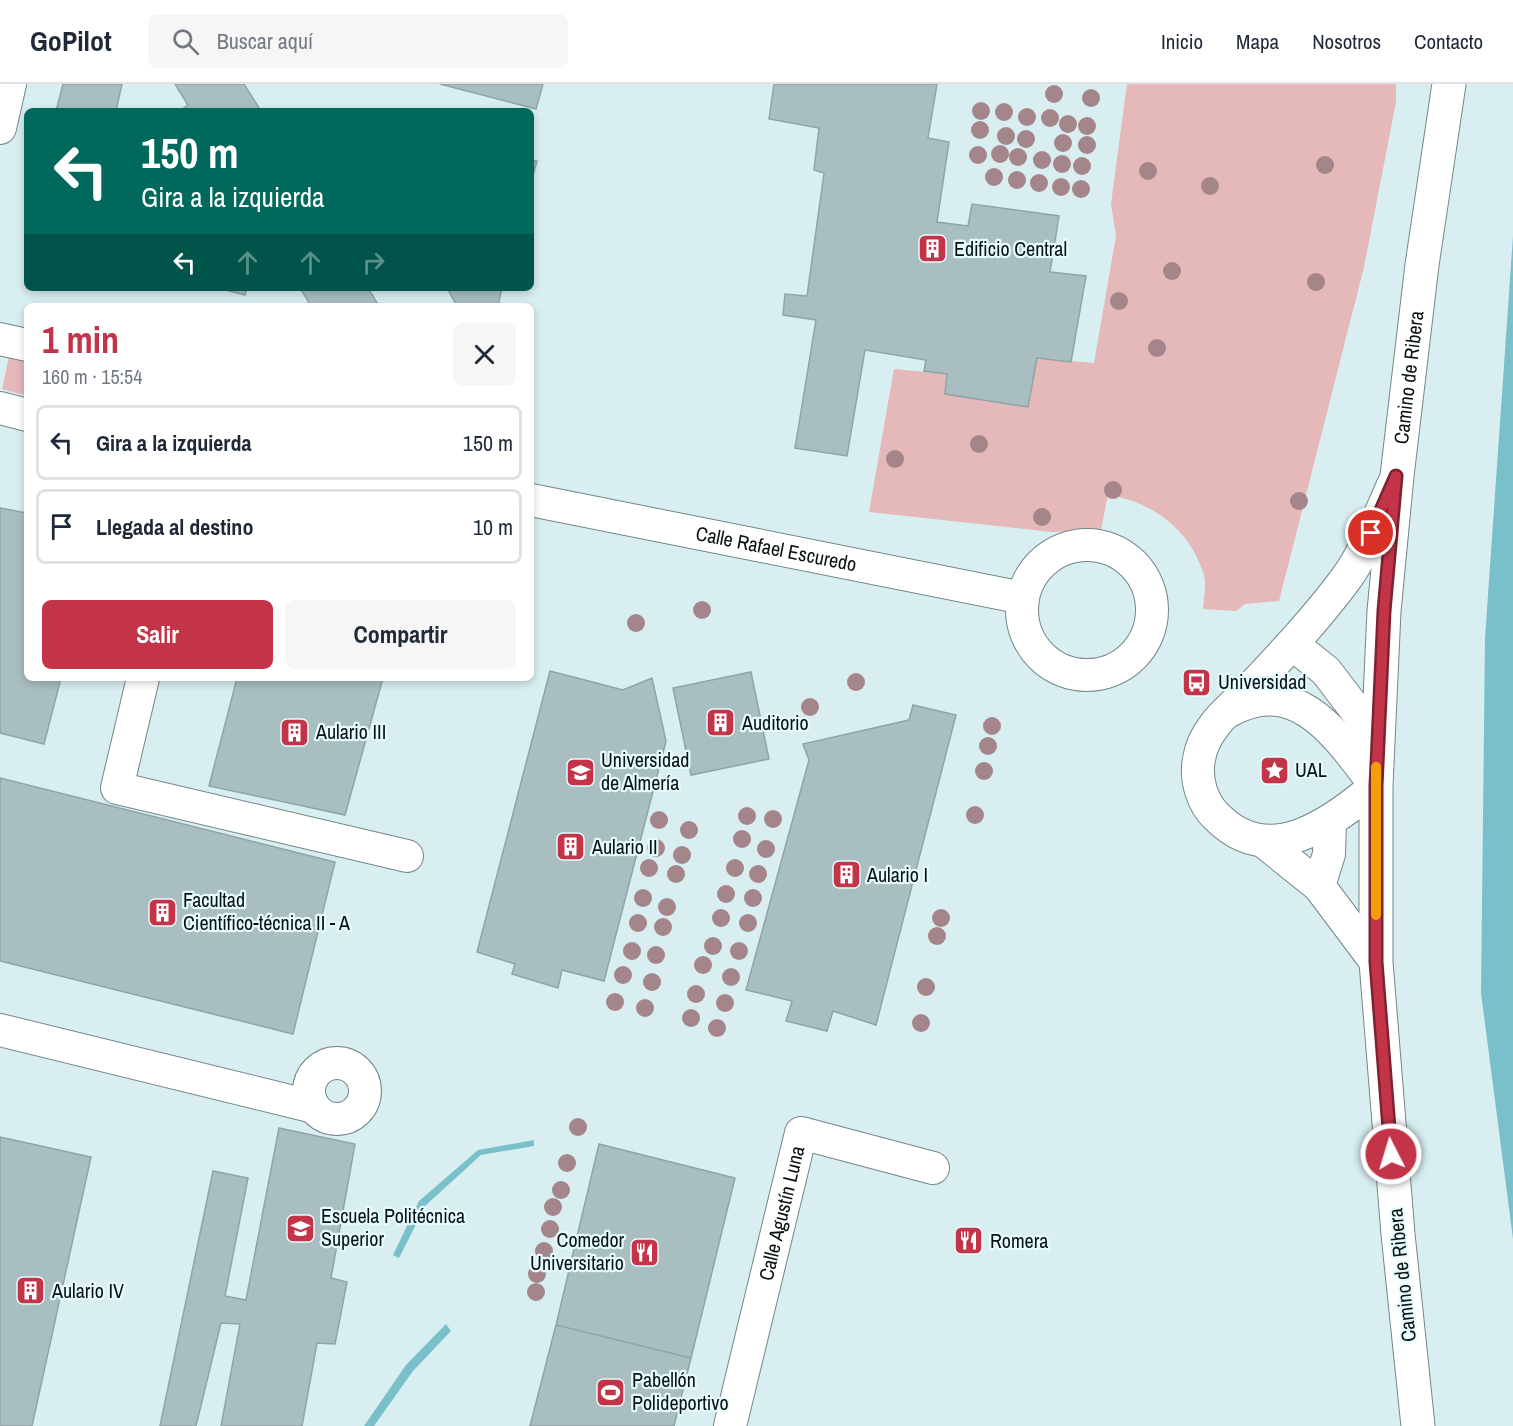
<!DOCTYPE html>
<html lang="es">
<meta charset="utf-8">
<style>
body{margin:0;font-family:"Archivo Narrow",sans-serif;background:#f6f6f7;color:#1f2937;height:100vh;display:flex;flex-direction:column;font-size:22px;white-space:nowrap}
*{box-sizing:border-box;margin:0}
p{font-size:20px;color:#747a83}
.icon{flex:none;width:33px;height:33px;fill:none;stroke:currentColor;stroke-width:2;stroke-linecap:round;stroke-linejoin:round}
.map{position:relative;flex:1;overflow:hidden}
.drawer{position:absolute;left:24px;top:219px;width:510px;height:378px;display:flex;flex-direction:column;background:#fff;border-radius:9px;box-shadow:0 3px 9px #0003}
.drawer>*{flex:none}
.top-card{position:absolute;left:24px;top:24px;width:510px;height:183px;border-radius:9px;box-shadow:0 3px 9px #0003;background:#00695c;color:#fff;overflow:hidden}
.pin{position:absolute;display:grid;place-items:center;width:51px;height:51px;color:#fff;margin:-26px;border:3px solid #fff;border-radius:50%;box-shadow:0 2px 6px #0007}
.me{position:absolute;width:66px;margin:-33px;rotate:355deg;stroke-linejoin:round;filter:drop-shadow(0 0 4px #0008)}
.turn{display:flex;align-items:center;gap:21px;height:126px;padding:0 18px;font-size:27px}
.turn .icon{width:78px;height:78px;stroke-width:2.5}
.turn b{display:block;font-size:42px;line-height:51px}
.lanes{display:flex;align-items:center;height:57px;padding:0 18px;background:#0003;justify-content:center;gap:30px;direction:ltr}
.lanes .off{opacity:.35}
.round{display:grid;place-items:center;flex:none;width:63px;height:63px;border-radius:9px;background:#f6f6f7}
.summary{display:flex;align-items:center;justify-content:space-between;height:102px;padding:0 18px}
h1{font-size:36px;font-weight:700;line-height:45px;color:#c43448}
.button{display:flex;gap:12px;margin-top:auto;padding:12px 18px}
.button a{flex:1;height:69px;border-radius:9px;background:#c43448;color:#fff;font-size:24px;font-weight:700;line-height:69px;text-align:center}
.button a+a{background:#f6f6f7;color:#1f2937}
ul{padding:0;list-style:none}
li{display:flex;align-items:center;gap:18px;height:75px;margin:0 12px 9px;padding:0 6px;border:3px solid #e0e1e3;border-radius:9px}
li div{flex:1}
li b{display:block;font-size:22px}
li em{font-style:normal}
header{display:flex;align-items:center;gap:36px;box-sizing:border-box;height:84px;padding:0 30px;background:#fff;border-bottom:2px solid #e0e1e3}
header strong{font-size:28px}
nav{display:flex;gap:33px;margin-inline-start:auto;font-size:21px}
.search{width:420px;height:54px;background:#f6f6f7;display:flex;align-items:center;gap:15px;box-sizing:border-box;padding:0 21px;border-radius:9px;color:#747a83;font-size:22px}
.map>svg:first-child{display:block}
</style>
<header>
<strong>GoPilot</strong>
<div class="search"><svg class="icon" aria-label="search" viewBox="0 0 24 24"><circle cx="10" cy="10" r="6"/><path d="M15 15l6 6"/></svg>Buscar aquí</div>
<nav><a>Inicio</a><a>Mapa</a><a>Nosotros</a><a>Contacto</a></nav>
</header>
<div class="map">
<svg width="1513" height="1342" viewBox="0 0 1513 1342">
<rect width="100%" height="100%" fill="#d8eef1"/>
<path fill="#e5b8b9" d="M1127,0H1396V18L1364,183L1279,517L1245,520L1236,527L1203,525C1204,514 1207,498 1203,488C1189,445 1151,417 1108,411L1101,446L1052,448L869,428L894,285L947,290L945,310L1027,323L1037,274L1094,279L1116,152L1111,120Z
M9,272L27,276V312L2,305Z"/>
<path fill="#7ac0ca" d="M1513,152V1155L1481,909L1485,554Z
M534,1056V1062L481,1071L426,1121L399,1174L393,1171L419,1117L478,1066Z
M446,1240L451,1247L413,1287L374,1342H364L406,1281Z"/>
<path fill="#a9bec1" stroke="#90a4a7" stroke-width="1.5" d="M63,0H122L116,27H56Z
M175,0H244L261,27H179L188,21Z
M440,0H543L536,25Z
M774,0H937L928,54L949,58L937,138L968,142L972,120L1059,132L1050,188L1086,192L1071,278L1037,274L1028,323L945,310L947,290L924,287L926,276L865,266L847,372L795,364L816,236L783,231L785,210L807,212L824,89L814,86L819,44L769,35Z
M531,76L537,77L531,98Z
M218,204H247L245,211Z
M300,204H368L379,222H311Z
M447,204H502L498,222H457Z
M0,424L27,429V594H61L44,660L0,649Z
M550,587L623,606L652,594L666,657L604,897L562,886L558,904L512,890L515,880L477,868Z
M751,588L769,675L691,691L673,604Z
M237,594H383L345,731L209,702Z
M913,621L956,631L876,941L833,927L827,947L786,937L792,917L746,906L809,676L803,660L909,636Z
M0,694L335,778L293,950L0,877Z
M279,1044L355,1060L331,1194L347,1198L335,1260L317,1259L302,1342H221L240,1240L221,1239L196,1342H160L213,1087L248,1094L225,1212L246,1216Z
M0,1053L91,1073L32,1342H0Z
M599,1060L735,1094L691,1274L556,1241Z
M556,1241L691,1274L674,1342H530Z"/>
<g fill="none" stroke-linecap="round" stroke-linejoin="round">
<defs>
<g id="minor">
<path d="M0,44L10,0"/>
<path d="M0,255L27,261"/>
<path d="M0,324L27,331"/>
<path id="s1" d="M531,416L1023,514"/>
<circle cx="1087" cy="526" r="65"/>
<path d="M1292,560L1326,587L1377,654"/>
<path d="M143,594L117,704L407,772"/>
<path d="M1229,627C1298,589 1338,653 1376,702C1331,739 1270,786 1217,733C1202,719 1195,695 1199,675C1201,663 1207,651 1214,642C1223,629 1238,618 1249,606C1282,571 1316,535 1345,496C1366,468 1379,431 1394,399"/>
<path d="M1263,757L1319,802L1376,878"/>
<path d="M1319,802L1329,770L1330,737"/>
<path d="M0,946L314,1023"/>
<circle cx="337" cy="1007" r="28"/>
<path id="s2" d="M730,1342L801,1049L933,1084"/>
</g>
<g id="major">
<path id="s3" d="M1418,1342L1398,1150L1376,878V702L1384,527L1397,392L1422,181L1449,0"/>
</g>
</defs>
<use href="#minor" stroke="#74878a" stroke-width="34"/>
<use href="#major" stroke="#74878a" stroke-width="35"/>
<use href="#minor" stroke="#fff" stroke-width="32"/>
<use href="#major" stroke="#fff" stroke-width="33"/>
</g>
<g fill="#a4868a">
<circle cx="1054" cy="10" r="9"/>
<circle cx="1091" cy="14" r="9"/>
<circle cx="981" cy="27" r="9"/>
<circle cx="1004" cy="28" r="9"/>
<circle cx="1027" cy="33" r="9"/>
<circle cx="1050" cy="34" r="9"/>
<circle cx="1068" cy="40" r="9"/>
<circle cx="1087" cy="42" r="9"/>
<circle cx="980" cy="46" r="9"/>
<circle cx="1006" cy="52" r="9"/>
<circle cx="1026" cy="55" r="9"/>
<circle cx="1063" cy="59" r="9"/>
<circle cx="1087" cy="61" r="9"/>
<circle cx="1000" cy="70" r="9"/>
<circle cx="978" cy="71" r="9"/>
<circle cx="1018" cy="73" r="9"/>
<circle cx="1042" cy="76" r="9"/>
<circle cx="1062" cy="80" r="9"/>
<circle cx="1325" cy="81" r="9"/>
<circle cx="1082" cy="82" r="9"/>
<circle cx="1148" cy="87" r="9"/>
<circle cx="994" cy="93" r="9"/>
<circle cx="1017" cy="96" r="9"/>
<circle cx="1039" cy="99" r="9"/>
<circle cx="1210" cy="102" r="9"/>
<circle cx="1061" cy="103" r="9"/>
<circle cx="1081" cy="105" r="9"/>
<circle cx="1172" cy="187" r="9"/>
<circle cx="1316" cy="198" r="9"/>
<circle cx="1119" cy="217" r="9"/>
<circle cx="1157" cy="264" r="9"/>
<circle cx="979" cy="360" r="9"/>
<circle cx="895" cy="375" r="9"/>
<circle cx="1113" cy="406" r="9"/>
<circle cx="1299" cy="417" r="9"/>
<circle cx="1042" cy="433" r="9"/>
<circle cx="702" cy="526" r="9"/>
<circle cx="636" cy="539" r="9"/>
<circle cx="856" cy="598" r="9"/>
<circle cx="810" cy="623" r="9"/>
<circle cx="992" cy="642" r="9"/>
<circle cx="988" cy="662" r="9"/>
<circle cx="984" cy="687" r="9"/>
<circle cx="975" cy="731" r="9"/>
<circle cx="747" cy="732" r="9"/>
<circle cx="773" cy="735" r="9"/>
<circle cx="659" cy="736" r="9"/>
<circle cx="689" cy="746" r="9"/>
<circle cx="742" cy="755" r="9"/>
<circle cx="656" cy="764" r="9"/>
<circle cx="766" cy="765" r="9"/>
<circle cx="682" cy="771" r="9"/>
<circle cx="649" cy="784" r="9"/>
<circle cx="735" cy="784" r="9"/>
<circle cx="676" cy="790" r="9"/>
<circle cx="758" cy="790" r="9"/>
<circle cx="726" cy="810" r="9"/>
<circle cx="643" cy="814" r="9"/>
<circle cx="753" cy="814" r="9"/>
<circle cx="667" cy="823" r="9"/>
<circle cx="721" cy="834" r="9"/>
<circle cx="941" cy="834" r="9"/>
<circle cx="638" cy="839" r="9"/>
<circle cx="748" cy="839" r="9"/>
<circle cx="663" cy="843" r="9"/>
<circle cx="937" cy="852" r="9"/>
<circle cx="713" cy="862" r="9"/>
<circle cx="632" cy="867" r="9"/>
<circle cx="739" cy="867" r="9"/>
<circle cx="656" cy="871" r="9"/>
<circle cx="703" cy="881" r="9"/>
<circle cx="623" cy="891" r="9"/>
<circle cx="731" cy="893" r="9"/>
<circle cx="652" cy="898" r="9"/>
<circle cx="926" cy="903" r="9"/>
<circle cx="696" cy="910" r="9"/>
<circle cx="615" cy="918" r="9"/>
<circle cx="725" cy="919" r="9"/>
<circle cx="645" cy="924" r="9"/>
<circle cx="691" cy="934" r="9"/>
<circle cx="921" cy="939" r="9"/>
<circle cx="717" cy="944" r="9"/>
<circle cx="578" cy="1043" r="9"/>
<circle cx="567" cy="1079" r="9"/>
<circle cx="561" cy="1106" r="9"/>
<circle cx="553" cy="1123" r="9"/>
<circle cx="550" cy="1145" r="9"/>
<circle cx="544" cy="1167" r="9"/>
<circle cx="537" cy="1190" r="9"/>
<circle cx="536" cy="1208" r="9"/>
</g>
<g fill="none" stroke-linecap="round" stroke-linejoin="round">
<defs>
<path id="route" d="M1371,449L1396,392L1384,527L1376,702V878L1391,1070"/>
</defs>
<use href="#route" stroke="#7f222f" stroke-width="15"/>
<use href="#route" stroke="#c43448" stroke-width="10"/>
<path stroke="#f59e0b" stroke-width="10" d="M1376,831V683"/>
</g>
<defs>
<symbol id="building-square" viewBox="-11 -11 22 22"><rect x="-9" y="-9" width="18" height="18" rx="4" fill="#c43448" stroke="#e5fbfe"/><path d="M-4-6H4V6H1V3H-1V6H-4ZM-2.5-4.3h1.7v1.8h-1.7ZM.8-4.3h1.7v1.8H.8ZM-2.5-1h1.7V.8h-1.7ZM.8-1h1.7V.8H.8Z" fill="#fff"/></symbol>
<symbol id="bus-square" viewBox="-11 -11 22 22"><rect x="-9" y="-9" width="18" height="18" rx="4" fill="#c43448" stroke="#e5fbfe"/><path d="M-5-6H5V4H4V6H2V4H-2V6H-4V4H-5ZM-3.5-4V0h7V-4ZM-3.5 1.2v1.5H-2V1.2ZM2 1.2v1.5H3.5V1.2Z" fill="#fff"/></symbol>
<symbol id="sight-square" viewBox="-11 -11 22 22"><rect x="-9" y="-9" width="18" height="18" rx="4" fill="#c43448" stroke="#e5fbfe"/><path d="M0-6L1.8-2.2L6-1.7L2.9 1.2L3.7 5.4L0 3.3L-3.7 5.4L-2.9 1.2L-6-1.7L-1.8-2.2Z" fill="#fff"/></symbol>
<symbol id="university-square" viewBox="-11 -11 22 22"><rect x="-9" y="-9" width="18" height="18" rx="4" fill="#c43448" stroke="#e5fbfe"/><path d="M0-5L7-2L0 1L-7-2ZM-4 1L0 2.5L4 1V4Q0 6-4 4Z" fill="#fff"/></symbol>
<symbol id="restaurant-square" viewBox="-11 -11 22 22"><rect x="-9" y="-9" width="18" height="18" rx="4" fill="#c43448" stroke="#e5fbfe"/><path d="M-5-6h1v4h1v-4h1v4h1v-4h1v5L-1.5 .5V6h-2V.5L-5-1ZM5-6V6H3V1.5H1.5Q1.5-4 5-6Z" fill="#fff"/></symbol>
<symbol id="stadium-square" viewBox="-11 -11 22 22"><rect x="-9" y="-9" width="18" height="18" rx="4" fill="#c43448" stroke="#e5fbfe"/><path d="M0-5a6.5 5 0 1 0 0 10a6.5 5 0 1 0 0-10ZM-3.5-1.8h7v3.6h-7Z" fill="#fff"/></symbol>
</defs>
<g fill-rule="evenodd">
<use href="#building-square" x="916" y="148" width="33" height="33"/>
<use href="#bus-square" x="1180" y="582" width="33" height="33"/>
<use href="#building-square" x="704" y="622" width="33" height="33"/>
<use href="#building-square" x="278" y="632" width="33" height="33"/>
<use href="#sight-square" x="1258" y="670" width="33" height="33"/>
<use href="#university-square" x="564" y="672" width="33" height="33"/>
<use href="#building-square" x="554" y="746" width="33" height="33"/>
<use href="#building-square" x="830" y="774" width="33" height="33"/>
<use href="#building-square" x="146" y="812" width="33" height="33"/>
<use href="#university-square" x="284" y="1128" width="33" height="33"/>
<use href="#restaurant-square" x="952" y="1140" width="33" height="33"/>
<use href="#restaurant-square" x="628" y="1152" width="33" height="33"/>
<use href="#building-square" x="14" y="1190" width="33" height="33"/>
<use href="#stadium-square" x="594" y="1292" width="33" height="33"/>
</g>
<g text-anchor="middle" stroke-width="4.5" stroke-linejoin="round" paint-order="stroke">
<g font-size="20" fill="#091112" stroke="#e5fbfe" text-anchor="start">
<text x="954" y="172">Edificio Central</text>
<text x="1218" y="605">Universidad</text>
<text x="742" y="646">Auditorio</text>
<text x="316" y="655">Aulario III</text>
<text x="601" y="683">Universidad<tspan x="601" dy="23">de Almería</tspan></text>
<text x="1295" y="693">UAL</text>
<text x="592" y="770">Aulario II</text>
<text x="867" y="798">Aulario I</text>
<text x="183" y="823">Facultad<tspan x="183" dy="23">Científico-técnica II - A</tspan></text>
<text x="321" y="1139">Escuela Politécnica<tspan x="321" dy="23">Superior</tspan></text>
<text x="624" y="1163" text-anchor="end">Comedor<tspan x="624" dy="23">Universitario</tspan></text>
<text x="990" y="1164">Romera</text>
<text x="52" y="1214">Aulario IV</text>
<text x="632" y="1303">Pabellón<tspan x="632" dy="23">Polideportivo</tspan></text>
</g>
<g font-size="20" fill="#091112" stroke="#e5fbfe">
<text dy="7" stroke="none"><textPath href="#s3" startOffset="1052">Camino de Ribera</textPath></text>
<text dy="7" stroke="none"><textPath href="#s1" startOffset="250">Calle Rafael Escuredo</textPath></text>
<text dy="7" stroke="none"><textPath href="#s2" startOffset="219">Calle Agustín Luna</textPath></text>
<text transform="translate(1402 1191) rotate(-96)" y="7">Camino de Ribera</text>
</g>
</g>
</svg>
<div class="pin" style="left:1371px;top:449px;background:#d93025"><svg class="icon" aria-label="arrive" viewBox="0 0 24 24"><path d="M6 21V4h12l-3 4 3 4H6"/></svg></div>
<svg class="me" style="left:1391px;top:1070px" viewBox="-20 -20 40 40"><circle r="17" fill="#c43448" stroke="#fff" stroke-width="3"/><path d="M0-11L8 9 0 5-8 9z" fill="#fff"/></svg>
<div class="top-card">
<div class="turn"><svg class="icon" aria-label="left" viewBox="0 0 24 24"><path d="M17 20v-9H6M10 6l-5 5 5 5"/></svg><div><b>150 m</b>Gira a la izquierda</div></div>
<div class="lanes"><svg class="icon" aria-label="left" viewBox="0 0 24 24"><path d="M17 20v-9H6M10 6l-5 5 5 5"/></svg><svg class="icon off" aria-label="ahead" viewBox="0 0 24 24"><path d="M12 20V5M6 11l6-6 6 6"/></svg><svg class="icon off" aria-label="ahead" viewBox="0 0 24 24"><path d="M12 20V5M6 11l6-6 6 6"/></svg><svg class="icon off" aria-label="right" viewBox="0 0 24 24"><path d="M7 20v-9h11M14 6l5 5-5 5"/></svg></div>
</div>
<section class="drawer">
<div class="summary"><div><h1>1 min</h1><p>160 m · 15:54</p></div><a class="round"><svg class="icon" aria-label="close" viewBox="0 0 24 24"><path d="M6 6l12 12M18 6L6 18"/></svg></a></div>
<ul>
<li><svg class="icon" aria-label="left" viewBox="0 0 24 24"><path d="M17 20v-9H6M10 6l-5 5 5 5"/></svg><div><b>Gira a la izquierda</b></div><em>150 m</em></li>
<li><svg class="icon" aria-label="arrive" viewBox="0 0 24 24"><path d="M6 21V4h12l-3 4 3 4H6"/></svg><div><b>Llegada al destino</b></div><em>10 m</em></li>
</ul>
<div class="button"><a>Salir</a><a>Compartir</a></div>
</section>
</div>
